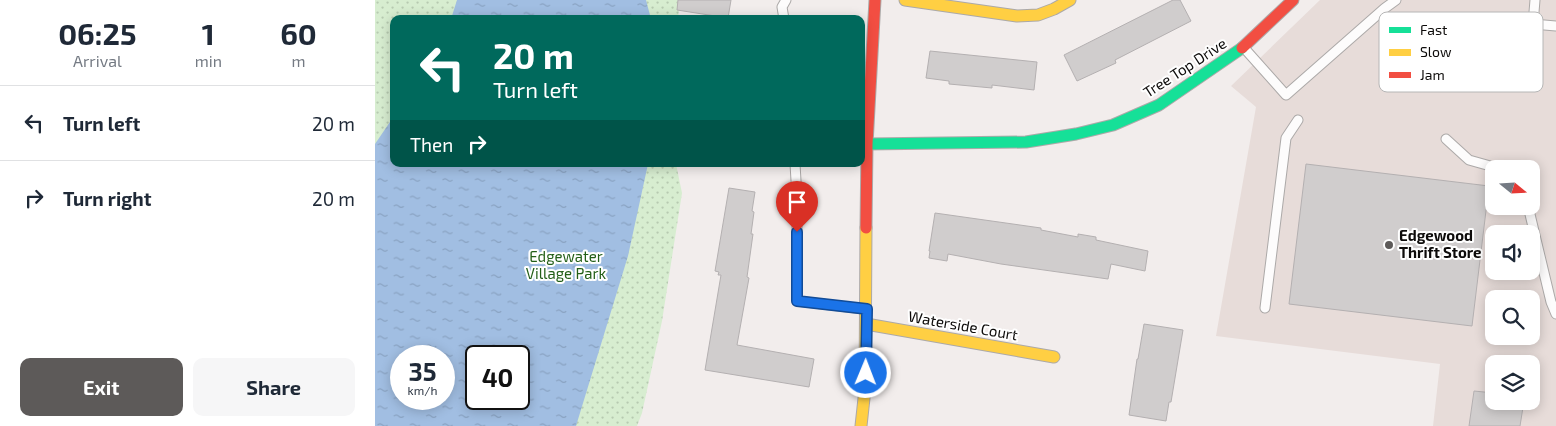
<!DOCTYPE html>
<style>
body{margin:0;font-family:"Exo 2",sans-serif;background:#f6f6f7;color:#1f2937;height:100vh;display:flex;flex-direction:column;font-size:19px;white-space:nowrap}
*{box-sizing:border-box;margin:0}
p{font-size:16px;color:#747a83}
.icon{flex:none;width:28px;height:28px;fill:none;stroke:currentColor;stroke-width:2;stroke-linecap:round;stroke-linejoin:round}
.map{position:relative;flex:1;overflow:hidden}
.drawer{display:flex;flex-direction:column;background:#fff;width:375px}
.drawer>*{flex:none}
.banner{position:absolute;left:15px;top:15px;width:475px;height:152px;border-radius:10px;box-shadow:0 2px 12px #0003;background:#00695c;color:#fff;overflow:hidden}
.needle{width:32px;rotate:108deg}
.fabs{position:absolute;left:1110px;top:160px;display:grid;gap:10px}
.fabs a{display:grid;place-items:center;width:55px;height:55px;border-radius:10px;background:#fff;box-shadow:0 2px 12px #0003;font-size:25px}
.speed{position:absolute;left:15px;top:345px;display:flex;gap:10px;font-size:25px;font-weight:700;text-align:center}
.speed>*{display:grid;place-content:center;width:65px;height:65px;border-radius:50%;background:#fff;box-shadow:0 2px 12px #0003;line-height:1}
.speed small{font-size:12px;font-weight:400}
.speed .limit{border:2px solid #111;border-radius:8px;background:#fff;color:#111}
.pin{position:absolute;display:grid;place-items:center;width:42px;height:42px;color:#fff;margin:-51px -21px;border-radius:50% 50% 50% 0;rotate:-45deg;box-shadow:0 0 5px #0007}
.pin .icon{rotate:45deg}
.me{position:absolute;width:55px;margin:-28px;rotate:1deg;stroke-linejoin:round;filter:drop-shadow(0 0 4px #0008)}
.turn{display:flex;align-items:center;gap:18px;height:105px;padding:0 20px;font-size:22px}
.turn .icon{width:65px;height:65px;stroke-width:2.5}
.turn b{display:block;font-size:35px;line-height:42px}
.then{display:flex;align-items:center;height:48px;padding:0 20px;background:#0003;gap:10px;font-size:19px}
.eta{display:flex;justify-content:space-evenly;align-items:center;height:85px;text-align:center}
.eta b{font-size:30px;font-weight:700;line-height:35px}
.action{display:flex;gap:10px;margin-top:auto;padding:10px 20px}
.action a{flex:1;height:58px;border-radius:10px;background:#5d5a59;color:#fff;font-size:20px;font-weight:700;line-height:58px;text-align:center}
.action a+a{background:#f6f6f7;color:#1f2937}
ul{padding:0;list-style:none}
li{display:flex;align-items:center;gap:15px;height:75px;padding:0 20px;border-top:1px solid #e0e1e3}
li div{flex:1}
li b{display:block;font-size:19px}
li em{font-style:normal}
main{display:flex;flex:1;min-height:0}
.map>svg:first-child{display:block}
</style>
<main>
<section class="drawer">
<div class="eta">
<div><b>06:25</b><p>Arrival</p></div>
<div><b>1</b><p>min</p></div>
<div><b>60</b><p>m</p></div>
</div>
<ul>
<li><svg class="icon" aria-label="left" viewBox="0 0 24 24"><path d="M17 20v-9H6M10 6l-5 5 5 5"/></svg><div><b>Turn left</b></div><em>20 m</em></li>
<li><svg class="icon" aria-label="right" viewBox="0 0 24 24"><path d="M7 20v-9h11M14 6l5 5-5 5"/></svg><div><b>Turn right</b></div><em>20 m</em></li>
</ul>
<div class="action"><a>Exit</a><a>Share</a></div>
</section>
<div class="map">
<svg width="1181" height="426" viewBox="0 0 1181 426">
<defs>
<pattern id="park-dots" width="8" height="8" patternUnits="userSpaceOnUse" patternTransform="scale(1.25)"><rect width="8" height="8" fill="#d7edd0"/><path d="M2 2h.1M6 6h.1" fill="none" stroke="#b7cab1" stroke-width="1.8" stroke-linecap="round"/></pattern>
<pattern id="water-ripples" width="26" height="14" patternUnits="userSpaceOnUse" patternTransform="scale(1.25)"><rect width="26" height="14" fill="#a1bee2"/><path d="M2 4q2-2 4 0t4 0M15 11q2-2 4 0t4 0" fill="none" stroke="#89a2c1"/></pattern>
</defs>
<rect width="100%" height="100%" fill="#f2edec"/>
<path fill="#e7dcd9" fill-rule="evenodd" d="M945,0H1181V426H1058L1065,364L841,336L881,107L856,86ZM1119,169H1156V206H1119ZM1119,234H1156V271H1119ZM1119,299H1156V336H1119ZM1119,364H1156V401H1119Z"/>
<path fill="url(#park-dots)" fill-rule="evenodd" d="M0,0H304L305,2L303,19H19V164H301L307,193L287,321L267,413L262,426H0ZM26,356H69V399H26ZM101,356H144V399H101Z"/>
<path fill="url(#water-ripples)" fill-rule="evenodd" d="M82,0H271L276,19H76Z
M19,116V164H273L253,256L201,426H0V144ZM26,356H69V399H26ZM101,356H144V399H101Z"/>
<path fill="#d0cdcd" stroke="#b4b0b1" d="M303,0H356L353,18L302,10Z
M798,0H805L816,21L740,60L741,63L702,81L689,55Z
M555,51L662,62L659,90L617,85V88L574,84V81L551,78Z
M931,164L1114,186L1097,326L914,304Z
M354,188L380,192L377,211L379,212L376,234H378L372,277L374,278L362,345L439,359L434,387L330,370L346,275H343L344,272L340,271Z
M560,213L666,228V230L703,237V234L721,237V240L773,251L770,271L736,264L733,279L626,264L573,254L572,261L554,258L555,251H554Z
M769,324L808,330L796,402H794L791,421L754,415L762,359H763Z
M1099,391L1119,393V401H1149L1145,426H1094Z"/>
<g fill="none" stroke-linecap="round" stroke-linejoin="round">
<defs>
<path id="lane" d="M1160,0L1158,24L1181,26
M409,19L407,7L411,0
M870,49L911,95L1010,8L1021,0
M1071,139L1094,160L1126,169
M420,164L422,197V301L489,309
M1153,206L1176,302L1181,314
M890,308L911,138L923,120"/>
<path id="fast" d="M492,144L651,142L701,134L738,125L784,105L867,48"/>
<path id="slow" d="M530,0L642,16L663,15L679,9L695,0
M491,324L679,357
M486,426L490,389L491,228"/>
<path id="jam" d="M867,48L918,0
M491,228L492,144L500,0"/>
</defs>
<use href="#lane" stroke="#aca9a8" stroke-width="11"/>
<use href="#fast" stroke="#aca9a8" stroke-width="13"/>
<use href="#slow" stroke="#aca9a8" stroke-width="13"/>
<use href="#jam" stroke="#aca9a8" stroke-width="13"/>
<use href="#lane" stroke="#fdfcfc" stroke-width="9"/>
<use href="#fast" stroke="#16e098" stroke-width="11"/>
<use href="#slow" stroke="#ffcf43" stroke-width="11"/>
<use href="#jam" stroke="#f24e42" stroke-width="11"/>
</g>
<g fill="none" stroke-linecap="round" stroke-linejoin="round">
<defs>
<path id="route" d="M422,232V301L492,309L491,373"/>
</defs>
<use href="#route" stroke="#114b97" stroke-width="12"/>
<use href="#route" stroke="#1a73e8" stroke-width="9"/>
</g>
<circle fill="#5d5a59" stroke="#fff" stroke-width="2" cx="1014" cy="245" r="5"/>
<g text-anchor="middle" stroke-width="4" stroke-linejoin="round" paint-order="stroke">
<g font-size="15" fill="#0d0b0a" stroke="#fff">
<text transform="translate(810 68) rotate(-33)" y="5">Tree Top Drive</text>
<text transform="translate(588 326) rotate(10)" y="5">Waterside Court</text>
</g>
<g font-size="15" font-weight="bold" fill="#0d0b0a" stroke="#fff" text-anchor="start">
<text x="1024" y="241">Edgewood<tspan x="1024" dy="17">Thrift Store</tspan></text>
</g>
<g font-size="15" fill="#235f18" stroke="#fff">
<text x="191" y="262">Edgewater<tspan x="191" dy="17">Village Park</tspan></text>
</g>
</g>
<rect x="1004" y="12" width="164" height="80" rx="8" fill="#fff" stroke="#b6b6b6" stroke-width="1"/>
<rect x="1014" y="27" width="22" height="6" fill="#16e098"/>
<rect x="1014" y="49" width="22" height="7" fill="#ffcf43"/>
<rect x="1014" y="72" width="22" height="6" fill="#f24e42"/>
<g font-size="14" fill="#0d0b0a">
<text x="1045" y="35">Fast</text>
<text x="1045" y="57">Slow</text>
<text x="1045" y="80">Jam</text>
</g>
</svg>
<div class="fabs">
<a><svg class="needle" viewBox="-14 -14 28 28"><path d="M0-13l5 13h-10z" fill="#e53935"/><path d="M0 13l5-13h-10z" fill="#747a83"/></svg></a>
<a><svg class="icon" aria-label="sound" viewBox="0 0 24 24"><path d="M4 9h4l5-4v14l-5-4H4zM17 9q2 3 0 6"/></svg></a>
<a><svg class="icon" aria-label="search" viewBox="0 0 24 24"><circle cx="10" cy="10" r="6"/><path d="M15 15l6 6"/></svg></a>
<a><svg class="icon" aria-label="layers" viewBox="0 0 24 24"><path d="M12 4l9 5-9 5-9-5zM3 14l9 5 9-5"/></svg></a>
</div>
<div class="speed"><div>35<small>km/h</small></div><div class="limit">40</div></div>
<div class="pin" style="left:422px;top:232px;background:#d93025"><svg class="icon" aria-label="arrive" viewBox="0 0 24 24"><path d="M6 21V4h12l-3 4 3 4H6"/></svg></div>
<svg class="me" style="left:491px;top:373px" viewBox="-20 -20 40 40"><circle r="17" fill="#1a73e8" stroke="#fff" stroke-width="3"/><path d="M0-11L8 9 0 5-8 9z" fill="#fff"/></svg>
<div class="banner">
<div class="turn"><svg class="icon" aria-label="left" viewBox="0 0 24 24"><path d="M17 20v-9H6M10 6l-5 5 5 5"/></svg><div><b>20 m</b>Turn left</div></div>
<div class="then">Then<svg class="icon" aria-label="right" viewBox="0 0 24 24"><path d="M7 20v-9h11M14 6l5 5-5 5"/></svg></div>
</div>
</div>
</main>
